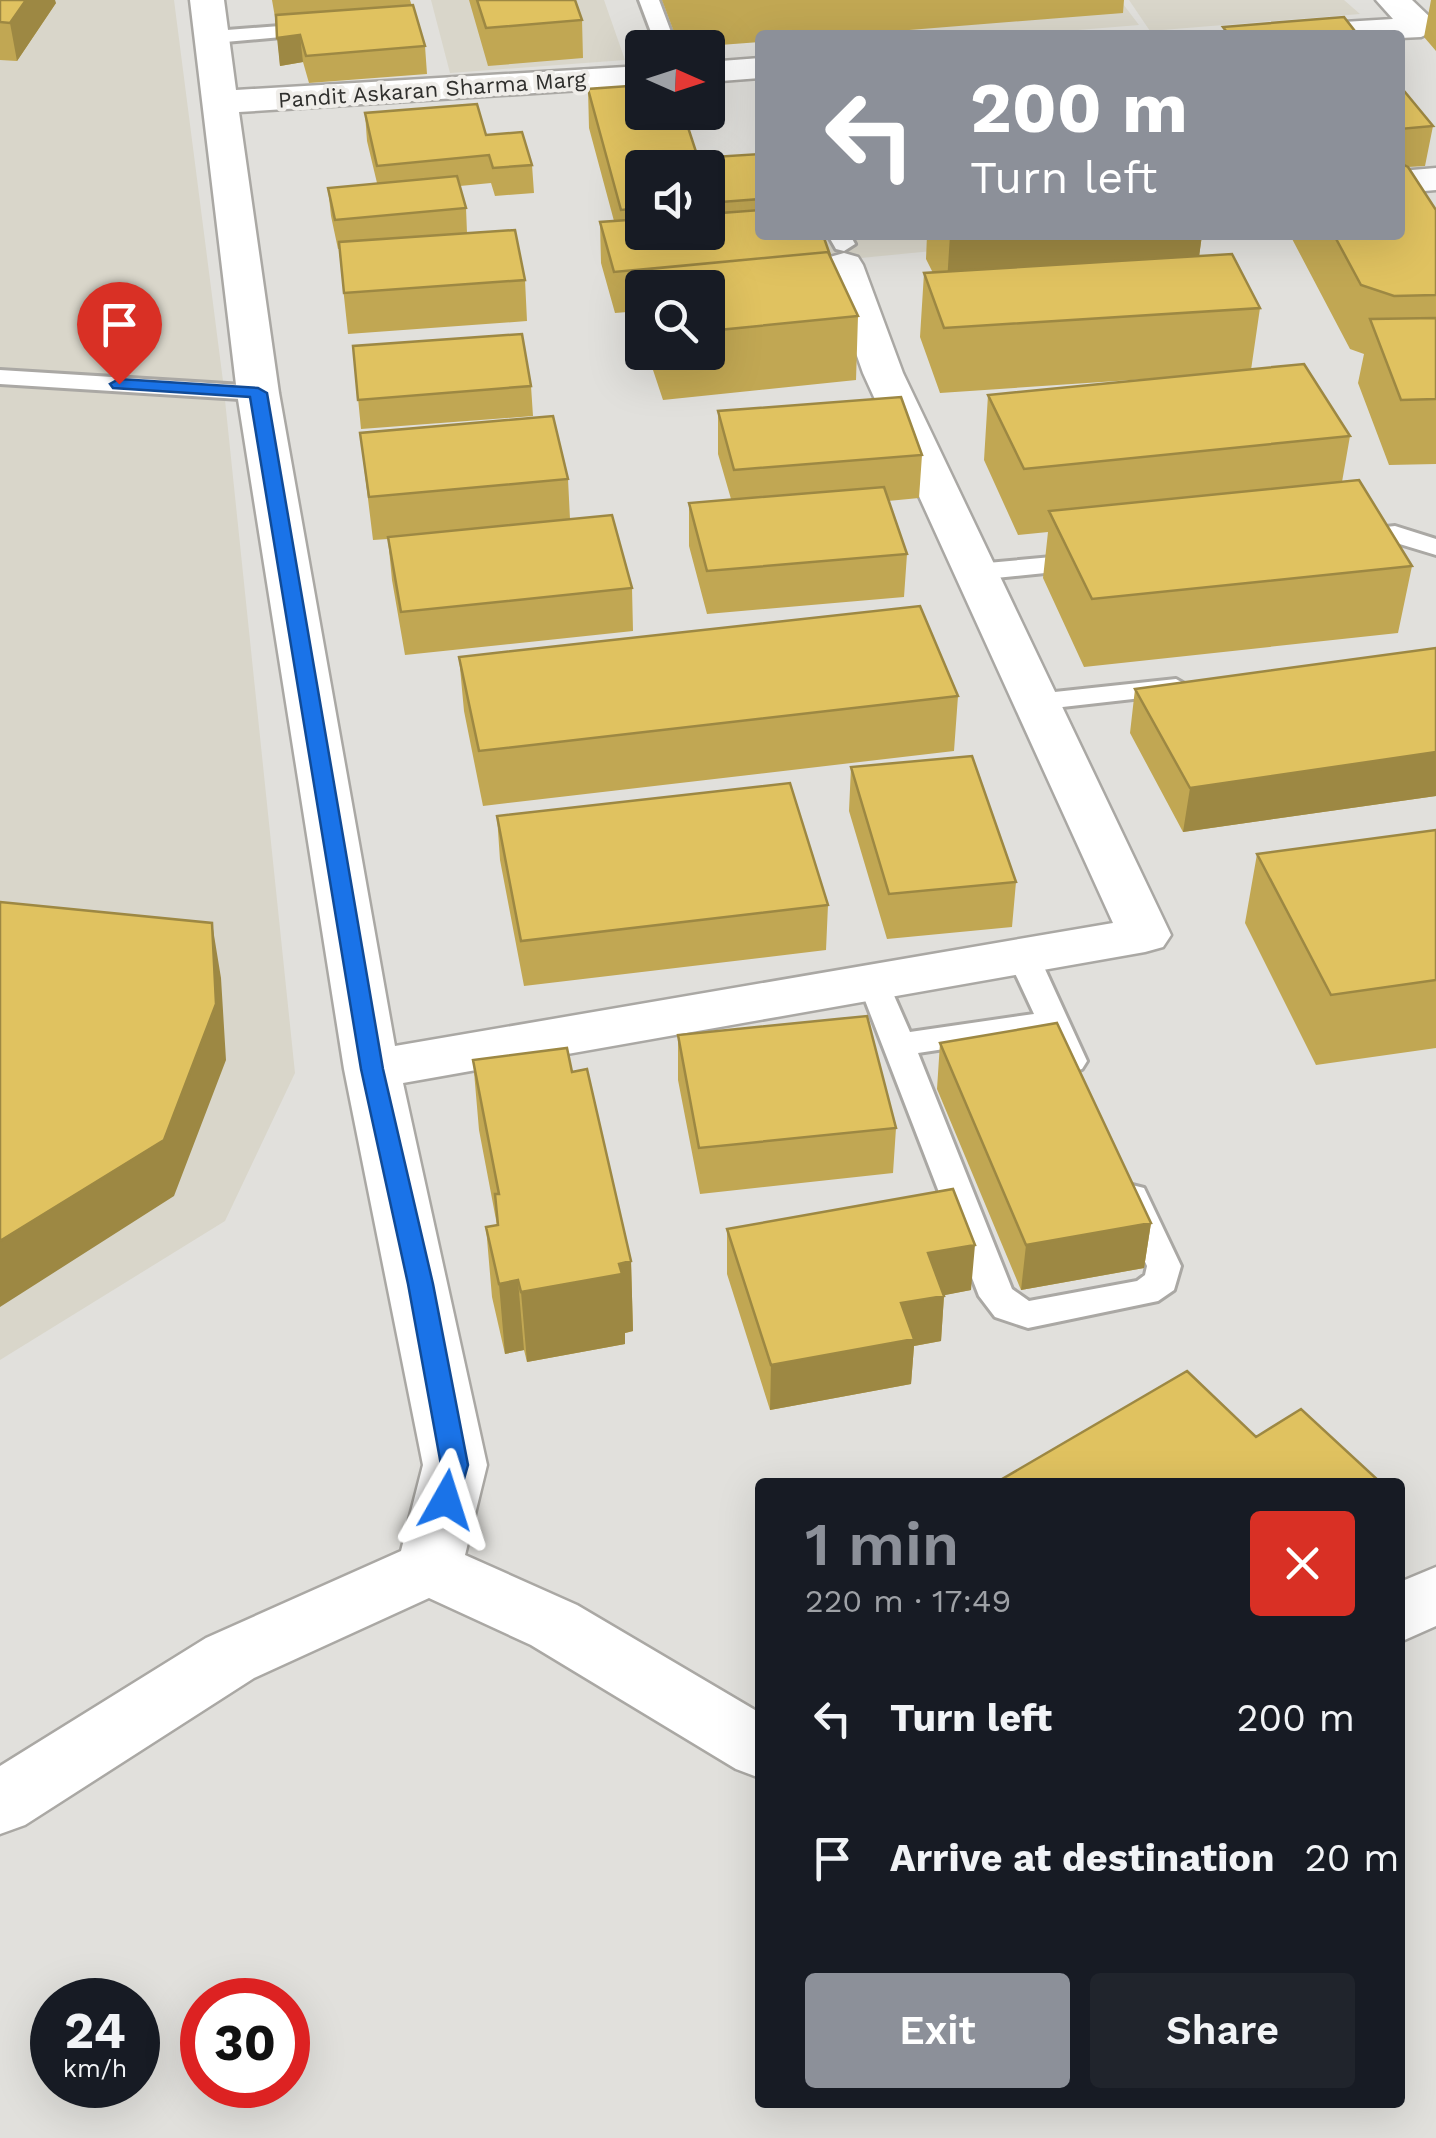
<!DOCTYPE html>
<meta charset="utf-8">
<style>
body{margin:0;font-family:"Work Sans",sans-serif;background:#20242c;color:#f1f3f6;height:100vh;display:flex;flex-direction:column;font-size:38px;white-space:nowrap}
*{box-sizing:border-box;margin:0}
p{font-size:32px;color:#9ea1a6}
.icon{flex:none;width:55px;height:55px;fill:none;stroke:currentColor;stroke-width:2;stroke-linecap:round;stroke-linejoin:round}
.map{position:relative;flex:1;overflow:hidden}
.side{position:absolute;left:755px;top:1478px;width:650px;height:630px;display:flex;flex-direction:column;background:#171b24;border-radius:10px;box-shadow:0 10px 40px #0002}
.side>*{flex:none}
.guide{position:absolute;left:755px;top:30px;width:650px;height:210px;border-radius:10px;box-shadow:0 10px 40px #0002;background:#8c9099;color:#fff;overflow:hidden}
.needle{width:65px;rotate:93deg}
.tools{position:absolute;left:625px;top:30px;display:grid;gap:20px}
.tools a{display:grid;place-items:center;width:100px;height:100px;border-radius:10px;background:#171b24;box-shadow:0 10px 40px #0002;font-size:50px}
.speed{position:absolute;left:30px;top:1978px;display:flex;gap:20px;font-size:50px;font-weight:700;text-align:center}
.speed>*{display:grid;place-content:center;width:130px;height:130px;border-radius:50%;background:#171b24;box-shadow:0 10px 40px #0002;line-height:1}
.speed small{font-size:25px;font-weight:400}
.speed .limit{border:15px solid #d22;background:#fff;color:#111}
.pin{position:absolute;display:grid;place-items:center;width:85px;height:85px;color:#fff;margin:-102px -42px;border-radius:50% 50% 50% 0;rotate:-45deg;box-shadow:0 0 10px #0007}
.pin .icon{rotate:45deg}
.me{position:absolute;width:110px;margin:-55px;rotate:6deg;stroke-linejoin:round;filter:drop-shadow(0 0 8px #0008)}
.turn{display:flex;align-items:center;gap:35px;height:210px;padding:0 50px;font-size:45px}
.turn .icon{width:130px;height:130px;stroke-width:2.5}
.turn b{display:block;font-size:70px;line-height:85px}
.round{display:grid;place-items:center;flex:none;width:105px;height:105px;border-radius:10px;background:#20242c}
.overview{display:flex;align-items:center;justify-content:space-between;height:170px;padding:0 50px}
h1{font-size:60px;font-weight:600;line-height:75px;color:#8c9099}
.cta{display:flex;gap:20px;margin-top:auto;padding:20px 50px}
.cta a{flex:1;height:115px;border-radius:10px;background:#8c9099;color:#fff;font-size:40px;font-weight:600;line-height:115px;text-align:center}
.cta a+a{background:#20242c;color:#f1f3f6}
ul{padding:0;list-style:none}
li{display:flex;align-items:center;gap:30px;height:140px;padding:0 50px}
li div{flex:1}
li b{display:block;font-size:38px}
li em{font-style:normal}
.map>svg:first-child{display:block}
</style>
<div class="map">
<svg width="1436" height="2138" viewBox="0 0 1436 2138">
<rect width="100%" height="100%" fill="#e1e0dc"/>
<path fill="#d9d6ca" d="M0,0H174L223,381L295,1073L225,1221L0,1360Z
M431,0H604L625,60L450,73Z
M843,0H1120L1139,25L1017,35H860Z
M1129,0H1344L1360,14L1150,31Z
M808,235H1010L1014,243L820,262Z"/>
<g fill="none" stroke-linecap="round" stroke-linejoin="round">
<defs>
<path id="service" d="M639,0H659L677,48H657Z
M319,23L329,29L326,33L214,43L204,37L214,31Z
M828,235H850L855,244L844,251L836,249Z
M0,370L258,386L270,393L258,400L0,384Z
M1395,526L1436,539V555L1393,542L1348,547L1335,539L1348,531Z
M1085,554L1094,556L1098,562L1094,568L976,580L963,572L976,564Z
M1176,679L1190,687L1186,693L1036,710L1022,702L1036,694Z
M1023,946L1034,949L1039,956L1087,1061L1082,1069L1071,1072L1060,1069L1043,1034L918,1053L1012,1289L1029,1301L1137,1281L1145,1275L1147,1266L1115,1197L1120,1188L1132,1185L1144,1188L1181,1266L1174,1290L1158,1301L1028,1328L995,1317L979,1296L858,982L863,975L874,971L885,975L910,1032L1034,1014L1007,956L1012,949Z"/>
<path id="minor" d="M190,0H224L236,90L642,66V86L239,112L279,393L395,1046L1113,923L863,373L825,265L830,257L844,253L858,257L863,265L903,373L1171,935L1163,947L1145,952L403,1083L487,1465L465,1555L577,1605L760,1713V1778L736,1769L531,1645L429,1598L254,1678L25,1825L0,1834V1766L206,1638L401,1551L423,1465L344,1069L237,393Z
M1376,0H1412L1433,20L1436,30L1421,37L1400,38V35H1277L1282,28L1294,25L1393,19Z
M760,58V78L708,82V62Z
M1436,168V190L1400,193V171Z
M1436,1567V1626L1400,1642V1582Z"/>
</defs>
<use href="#service" stroke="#aaa8a4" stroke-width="6"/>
<use href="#minor" stroke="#aaa8a4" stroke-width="5"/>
<use href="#service" fill="#fff" fill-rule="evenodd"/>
<use href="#minor" fill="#fff" fill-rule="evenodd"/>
</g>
<path fill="#c1a753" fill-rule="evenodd" d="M0,0L56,3L17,61L0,60Z
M272,0H410L425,46L427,74L309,83L303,62L280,66L277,29Z
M469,0H575L582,20L583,58L488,66Z
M662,0H1124L1123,13L847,35H760V42L680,48Z
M1431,0H1436V51L1424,37Z
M1400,86L1433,126L1425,166L1408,167L1436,210V464L1389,465L1358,383L1364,354L1350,349L1290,235H1400Z
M588,89L698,158L760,154V235L830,255L858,316L856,380L663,400L647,352H708V288H642V340L640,334V311L615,313L601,263L600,222L614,221L589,128ZM642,168H708V232H642Z
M365,113L486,135L532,165L534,193L495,196L491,183L460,186L466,208L467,233L525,280L527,321L348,334L339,249H338L331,216L328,188L377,183L367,141Z
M927,235H1202L1199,256L1260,308L1251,370L1350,436L1342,482L1412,566L1398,633L1084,667L1043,578L1048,532L1018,535L984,460L988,395L1176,377L940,393L920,337L924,273H933L926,259Z
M353,346L531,386L533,416L361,429Z
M718,411L922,455L919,498L888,501L907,554L904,597L707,614L689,546V503L731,499L718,454Z
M360,433L568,479L570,519L632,588L633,631L405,655L392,580L388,539L373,540Z
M1436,648V796L1183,832L1130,733L1135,689Z
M459,657L958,696L954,751L483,806L464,711Z
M851,767L1016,882L1012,927L887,939L849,811Z
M497,816L828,905L826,950L524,986L500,860Z
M1436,830V1048L1316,1065L1245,923L1257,854Z
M678,1035L896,1128L893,1173L700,1194L678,1080Z
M940,1043L1151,1223L1144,1268L1021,1290L937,1089Z
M473,1060L572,1072L631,1261L633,1331L625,1333V1344L527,1362L524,1350L505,1354L492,1297L486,1227L497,1225L479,1130Z
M727,1229L971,1290L944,1295L941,1341L914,1346L911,1384L770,1410L727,1274Z"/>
<path fill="#9d8843" d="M26,0H55L56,3L17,61L10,23Z
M300,35L303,62L280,66L277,38Z
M950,235H1202L1197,272L946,298Z
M1436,752V796L1183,832L1190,788Z
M212,923L221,978L226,1060L174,1196L0,1307V1241Z
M1151,1223L1144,1268L1021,1290L1026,1245Z
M975,1245L971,1290L925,1299L928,1253Z
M631,1261L633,1331L625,1333V1344L527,1362L521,1292Z
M518,1280L524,1350L505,1354L499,1284Z
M944,1296L941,1341L914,1346L911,1384L770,1410L771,1365L901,1303Z
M1405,1506L1400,1524V1509Z"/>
<path fill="#e0c260" stroke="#9d8843" stroke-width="2.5" d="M0,0H26L10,23L0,22Z
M477,0H575L582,20L486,28Z
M413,5L425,46L306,56L300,35L277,38L276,15Z
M1344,17L1358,35H1229L1223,27Z
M642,85V112H683L698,158L760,154V199L708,203V168H642V208L621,210L588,89Z
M1400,86L1433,126L1400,129Z
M477,104L486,135L522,132L532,165L493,168L489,155L377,166L365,113Z
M1400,163L1408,167L1436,210V295L1394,296L1361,285L1334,235H1400Z
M457,176L466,208L335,220L328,188Z
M760,210V235H823L830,255L828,252L614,272L600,222L642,219V232H708V214Z
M515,230L525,280L344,293L339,242Z
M828,252L858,316L708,331V288H645L639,270Z
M1232,254L1260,308L944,328L924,273Z
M1436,318V399L1401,400L1370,319Z
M522,334L531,386L358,400L353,346Z
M1304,364L1350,436L1024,469L988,395Z
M901,397L922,455L734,470L718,411Z
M553,416L568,479L369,497L360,433Z
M1359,480L1412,566L1092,599L1049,511Z
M884,487L907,554L707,571L689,503Z
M612,515L632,588L401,612L388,537Z
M920,606L958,696L479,751L459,657Z
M1436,648V752L1190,788L1135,689Z
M972,756L1016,882L889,894L851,767Z
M790,783L828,905L521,941L497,816Z
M1436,830V980L1331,995L1257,854Z
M0,902L212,923L216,1004L164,1140L0,1241Z
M867,1016L896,1128L699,1148L678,1035Z
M1057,1023L1151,1223L1026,1245L940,1043Z
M567,1048L572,1072L587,1069L631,1261L619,1264L622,1274L521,1292L518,1280L499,1284L486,1227L498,1225L495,1194H499L473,1060Z
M953,1189L975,1245L928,1253L944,1296L901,1303L914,1339L771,1365L727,1229Z
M1187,1371L1256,1437L1301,1409L1380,1482H997Z"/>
<path fill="#1a73e8" stroke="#114b97" stroke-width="2.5" d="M119,379L258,388L267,393L383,1069L433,1284L468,1465L456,1507L446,1510L437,1507L433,1500L441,1465L408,1284L361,1069L250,397L113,388L110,384Z"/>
<g text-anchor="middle" stroke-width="8" stroke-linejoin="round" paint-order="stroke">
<g font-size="22" fill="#2f2f2d" stroke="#efede9">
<text transform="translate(432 89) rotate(-4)" y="8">Pandit Askaran Sharma Marg</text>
</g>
</g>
</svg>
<div class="tools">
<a><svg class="needle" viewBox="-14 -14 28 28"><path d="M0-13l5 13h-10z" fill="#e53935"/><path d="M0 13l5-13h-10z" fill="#9ea1a6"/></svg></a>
<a><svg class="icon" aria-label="sound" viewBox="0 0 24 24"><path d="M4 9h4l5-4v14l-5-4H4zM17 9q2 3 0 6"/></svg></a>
<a><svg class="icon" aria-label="search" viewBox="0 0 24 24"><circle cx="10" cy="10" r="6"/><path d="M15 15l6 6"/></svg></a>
</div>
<div class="speed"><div>24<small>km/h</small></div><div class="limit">30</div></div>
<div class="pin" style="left:119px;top:384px;background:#d93025"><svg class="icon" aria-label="arrive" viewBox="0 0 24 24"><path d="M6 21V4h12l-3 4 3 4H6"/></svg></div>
<svg class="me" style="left:446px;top:1500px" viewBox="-20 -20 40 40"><path d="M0-17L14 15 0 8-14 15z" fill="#1a73e8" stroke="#fff" stroke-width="4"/></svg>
<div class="guide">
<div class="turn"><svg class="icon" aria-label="left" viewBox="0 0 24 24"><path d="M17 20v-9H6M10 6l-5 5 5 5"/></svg><div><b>200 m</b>Turn left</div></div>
</div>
<section class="side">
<div class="overview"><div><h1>1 min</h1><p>220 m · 17:49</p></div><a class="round" style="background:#d93025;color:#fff"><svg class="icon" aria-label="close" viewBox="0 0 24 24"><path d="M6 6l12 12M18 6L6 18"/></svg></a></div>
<ul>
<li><svg class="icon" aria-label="left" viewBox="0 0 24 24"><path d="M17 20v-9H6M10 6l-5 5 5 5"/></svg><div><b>Turn left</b></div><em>200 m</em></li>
<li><svg class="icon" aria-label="arrive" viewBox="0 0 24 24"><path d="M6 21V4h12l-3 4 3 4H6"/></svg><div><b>Arrive at destination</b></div><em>20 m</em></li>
</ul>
<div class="cta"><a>Exit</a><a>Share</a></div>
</section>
</div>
